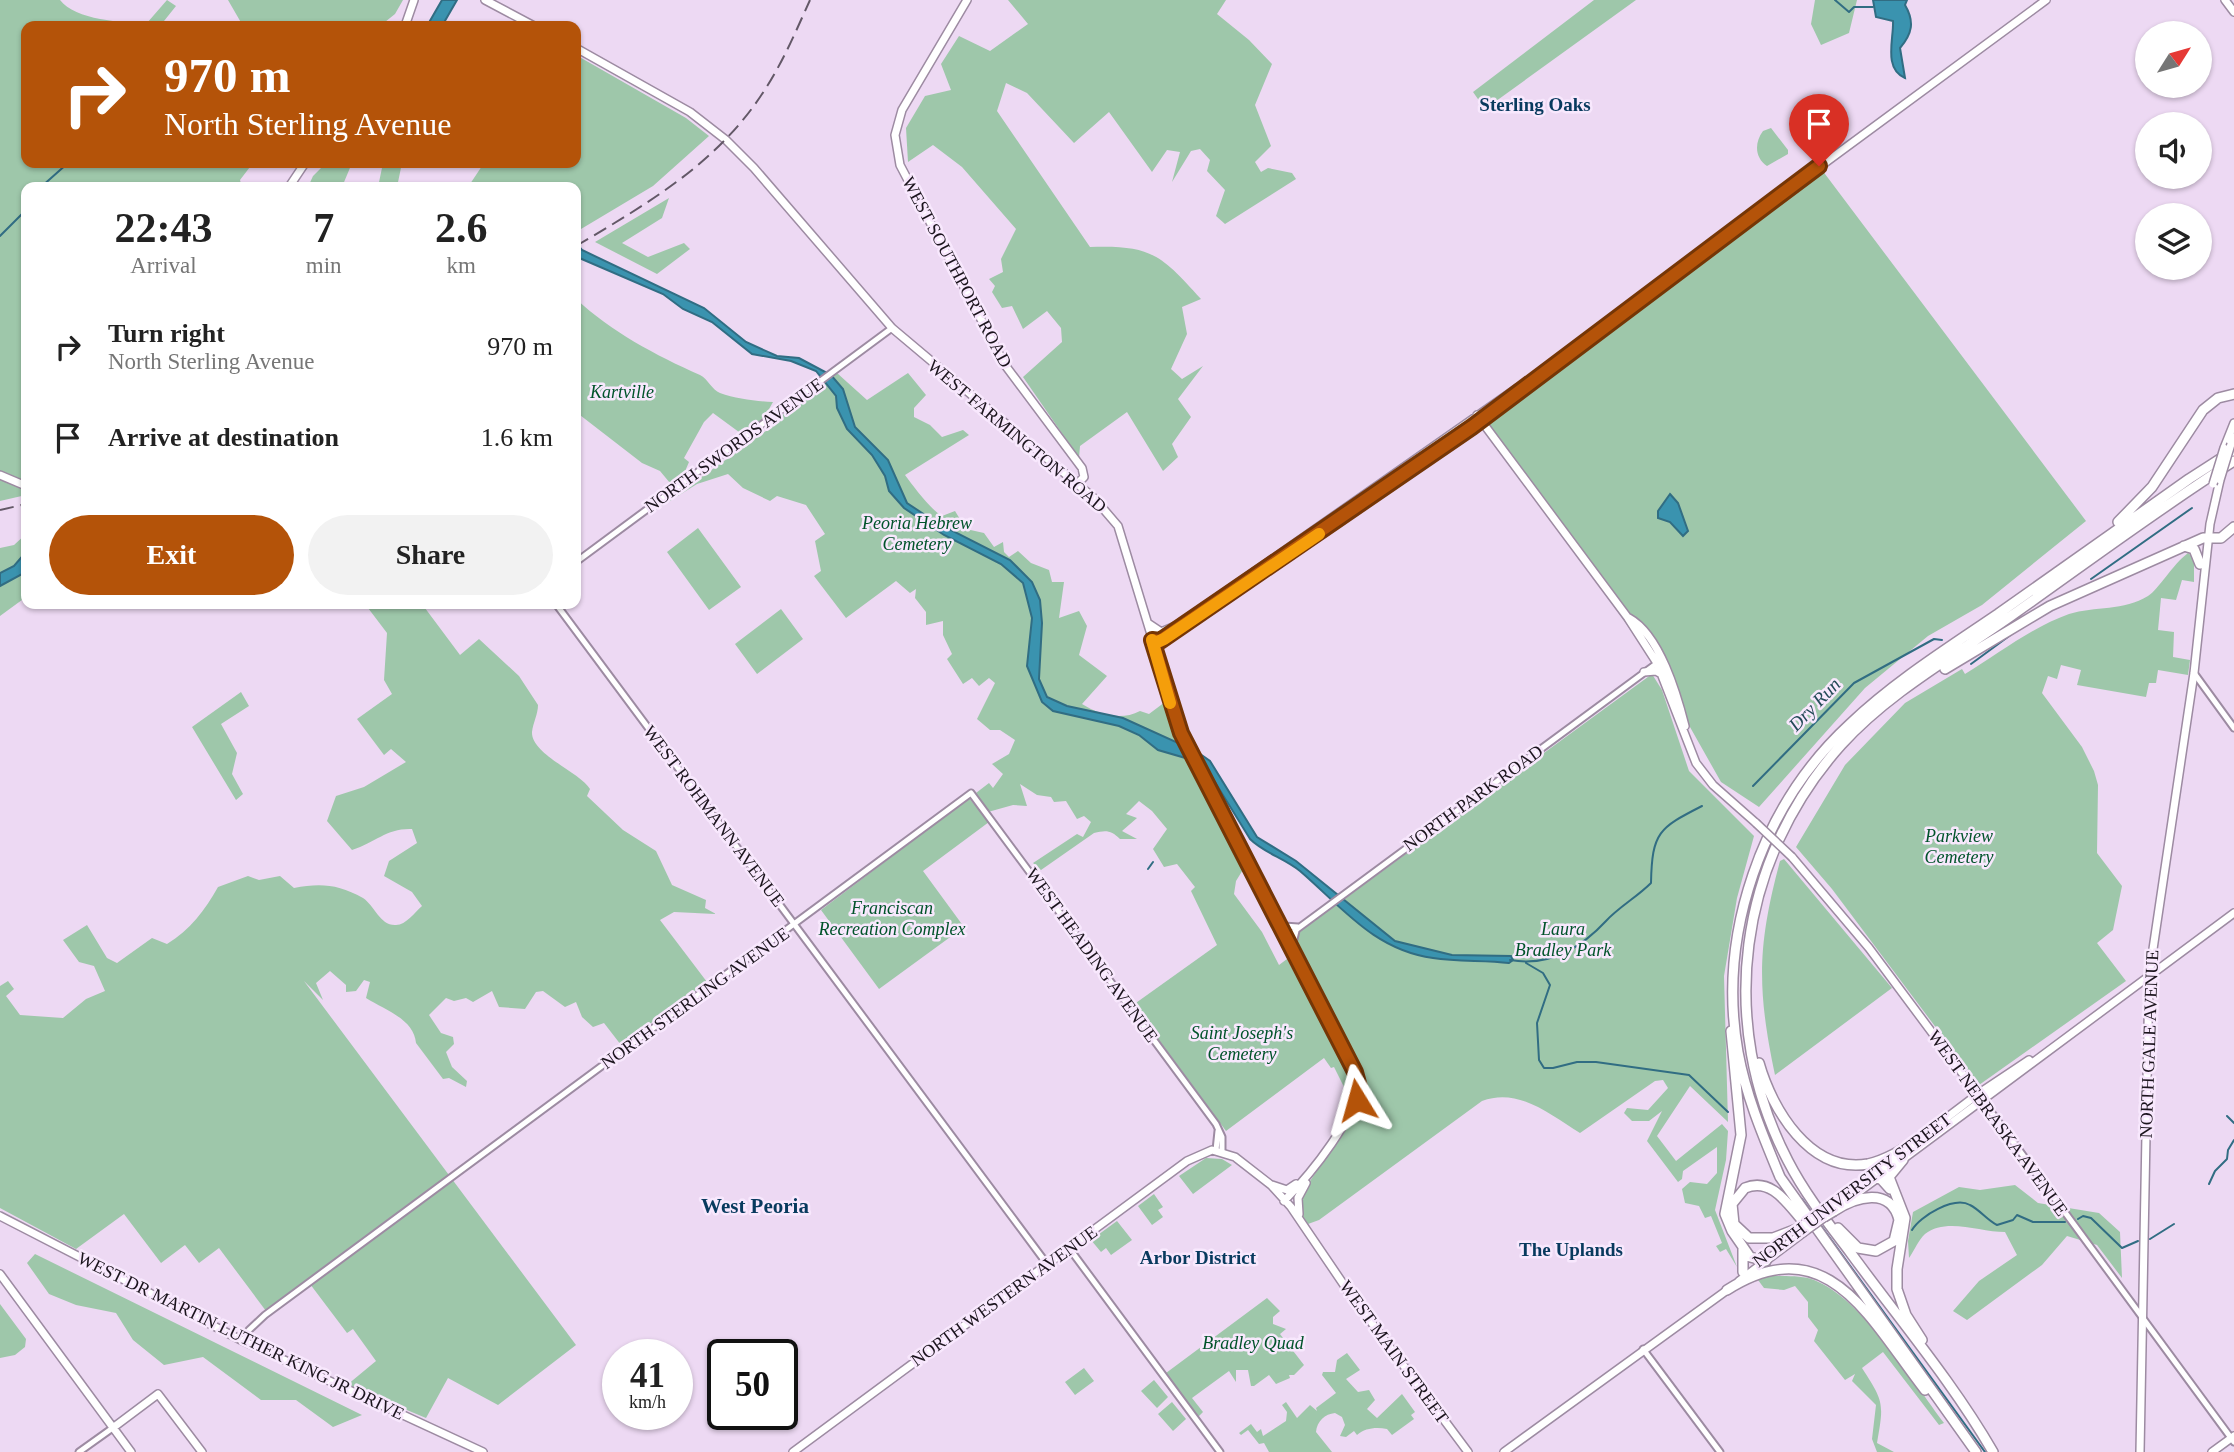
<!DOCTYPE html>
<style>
body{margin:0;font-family:"Times New Roman",serif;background:#f2f2f2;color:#222;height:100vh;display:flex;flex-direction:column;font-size:26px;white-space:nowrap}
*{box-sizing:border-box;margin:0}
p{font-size:23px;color:#767676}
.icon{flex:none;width:38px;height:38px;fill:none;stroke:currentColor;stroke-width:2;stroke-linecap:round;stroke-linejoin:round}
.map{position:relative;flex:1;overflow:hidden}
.side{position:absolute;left:21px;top:182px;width:560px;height:427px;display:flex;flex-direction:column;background:#fff;border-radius:14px;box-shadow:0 2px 5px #0004}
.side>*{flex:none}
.banner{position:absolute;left:21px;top:21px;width:560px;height:147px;border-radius:14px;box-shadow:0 2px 5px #0004;background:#b45309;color:#fff;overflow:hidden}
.needle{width:46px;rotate:53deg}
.fabs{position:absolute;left:2135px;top:21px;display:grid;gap:14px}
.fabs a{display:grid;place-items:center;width:77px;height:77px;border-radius:50%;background:#fff;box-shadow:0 2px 5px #0004;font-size:35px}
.speed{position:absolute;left:602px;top:1339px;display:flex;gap:14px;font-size:35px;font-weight:700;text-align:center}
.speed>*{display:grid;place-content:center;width:91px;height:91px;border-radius:50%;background:#fff;box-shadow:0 2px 5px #0004;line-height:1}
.speed small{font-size:18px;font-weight:400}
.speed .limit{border:4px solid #111;border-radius:10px;background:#fff;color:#111}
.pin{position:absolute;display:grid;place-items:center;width:60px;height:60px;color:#fff;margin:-72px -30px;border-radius:50% 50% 50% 0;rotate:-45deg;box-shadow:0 0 7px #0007}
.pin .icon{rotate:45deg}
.me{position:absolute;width:77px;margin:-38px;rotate:352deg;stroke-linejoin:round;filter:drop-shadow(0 0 5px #0008)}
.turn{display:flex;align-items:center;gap:24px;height:147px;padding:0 28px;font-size:32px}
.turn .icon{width:91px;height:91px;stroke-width:2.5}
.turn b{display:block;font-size:49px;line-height:60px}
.eta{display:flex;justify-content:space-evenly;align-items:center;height:119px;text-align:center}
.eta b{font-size:42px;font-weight:700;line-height:49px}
.action{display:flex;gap:14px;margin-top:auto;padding:14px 28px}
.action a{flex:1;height:80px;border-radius:42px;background:#b45309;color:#fff;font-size:28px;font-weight:700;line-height:80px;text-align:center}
.action a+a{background:#f2f2f2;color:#222}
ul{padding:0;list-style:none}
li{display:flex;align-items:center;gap:21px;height:91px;padding:0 28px}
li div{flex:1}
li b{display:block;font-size:26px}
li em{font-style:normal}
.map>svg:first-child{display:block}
</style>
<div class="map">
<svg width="2234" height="1452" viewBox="0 0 2234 1452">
<rect width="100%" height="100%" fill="#edd9f3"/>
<path fill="#9ec7aa" d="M0,0H60C75,20 123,23 147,23L167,0L176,6L160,26H26V163H253L240,180L242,187H26V495L0,501Z
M228,0H403L395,14L380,26H243Z
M1008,0H1226L1217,14L1249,40L1272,64L1255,105L1271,146L1255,162L1261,172L1268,168L1292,173L1296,179L1225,224L1216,216L1225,190L1207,171L1210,160L1200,149L1191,151L1172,182L1180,152L1167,150L1152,172L1109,112L1074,143L1027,93L1006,83L997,111L1090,247C1152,245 1161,255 1201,299L1182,307L1187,334L1171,369L1182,379L1203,366L1178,399L1191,417L1172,444L1178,457L1163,471L1127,412L1080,446L1079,458L1023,377L1062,342L1061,328L1047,311L1023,329L1012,306L1002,308L992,292L995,286L989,279L1003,272L1001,259L1016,229L962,167L933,145L908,162L906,128L925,96L951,90L941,64L959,36L990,51L1028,24Z
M1594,0H1636L1485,109L1473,92Z
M1815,0H1857L1849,33L1821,45L1811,24Z
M576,55L686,118L709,136L653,186L576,232V187H468L484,163H576Z
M1771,128L1788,150V154L1767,166C1755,158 1754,143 1763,131Z
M1816,162L2086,521L1982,605L1928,636L1865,688L1759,807L1721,782L1655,665L1479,414Z
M326,163H352L342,187H308L313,176Z
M383,163H402L397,187H378Z
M669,198L662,218L622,243L648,257L684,243L690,249L657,274L595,242Z
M576,299C612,332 655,355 700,375C708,379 712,390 720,393C736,399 756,401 773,402L764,418L743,435L713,413L704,422L684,458L689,462L683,476L670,483L660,471L642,463L576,412Z
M837,373L867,400L908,373L926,395L914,408V417L930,425L942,437L963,430L969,435L905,475C913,486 932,511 942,516L955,511L966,529L984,533L994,547L1003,542L1004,552L1009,557L1018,551L1031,563L1049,570L1052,582H1064L1059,618L1079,611L1087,626L1079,655L1107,676L1082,704C1100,715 1121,721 1140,711L1149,714L1165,702L1191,766L1244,868L1236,881L1234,894L1262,932L1279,965L1287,959L1351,1076L1353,1095L1343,1114L1338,1109L1344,1087L1334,1067L1331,1068L1324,1058L1226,1131L1133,1005L1217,945L1191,891L1195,887L1177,864L1164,867L1153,849L1167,829L1152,811L1139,801L1126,814L1137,818L1122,831L1137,839H1120C1111,830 1106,830 1094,833L1041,870L1033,863L1077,834L1083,837L1091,822L1084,816L1077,819L1066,801L1054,802L1051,797L1037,795L1020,784L1027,806L1013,805L988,812L976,793L989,783L993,788L1003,774L992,764L1009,754L1015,740L1000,730H990L977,719L995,683L989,678L979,686L972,678L963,684L947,659L952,654L943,635V621L926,625V612L915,598L916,589L910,593L896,581L846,618L814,576L821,571L815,541L825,534L806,505L777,496L770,501L743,488L728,474L697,484L654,511L766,431L799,399Z
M698,528L741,587L709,610L667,552Z
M26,534V597L0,616V548L14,545Z
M2188,553L2194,558V582L2182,580L2176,600L2161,598L2158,630L2174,632L2173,657L2190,660L2188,675L2158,670L2156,683H2149L2146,697L2077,685L2081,670L2061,665L2057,679L2048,676L2042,693L2082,747L2094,771L2098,785L2097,853L2122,886L2113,930L2097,943L2126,981L1979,1085L1832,889L1796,847L1845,765L1905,703L1962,669L1965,674C1998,654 2032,627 2069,614C2095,606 2124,611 2148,596C2159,589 2172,565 2188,553Z
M365,604H422L460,655L479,639L519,676L538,705C538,714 533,723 532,732C531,754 581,773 590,789L587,796L623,830L656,851L672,885L706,900L705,908L716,914L674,912L660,920L707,982L621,1045L604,1023L593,1027L582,1017L576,1002L565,1007L543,991L536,992L525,1009L499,1007L492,991L473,1002L466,998L454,1001L446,998L429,1015L441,1033L453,1037L454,1044L446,1052L452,1067L467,1081L466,1087L449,1078L443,1079L416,1043C414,1019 385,1010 366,998L370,982L364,980L356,991L346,992V985L330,971L316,983L323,1000L304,981L576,1345L498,1405L448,1378L426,1418L347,1385L376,1361L353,1329L347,1333L307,1280L266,1311L219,1248L199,1263L185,1245L161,1263L124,1214L76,1249L0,1208V986L8,981L14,989L6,996L20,1015L63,1018L86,999L105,991L94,966L79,962L63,940L87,925L107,958L117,963L152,938L167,944C190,930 205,910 218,887L248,876L259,880L280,876L294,888C320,883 338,884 363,898C375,906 380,926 396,925C406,925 415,912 422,906L412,892L384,876L389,861L417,843L412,829C387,828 376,842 352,850L327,821L336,796L364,787L406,762L391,749L384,755L357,719L392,694L384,680L387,633Z
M781,609L803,639L757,674L735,644Z
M1652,674L1662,690L1689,771L1754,836L1737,898L1724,976L1728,1122L1690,1086L1657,1136L1676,1161L1722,1124L1728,1131L1726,1160L1715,1210L1737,1267L1726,1249L1720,1252L1716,1246L1722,1243L1711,1216L1705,1218L1699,1206L1685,1203L1682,1189L1690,1182L1707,1184L1717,1173V1147L1683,1171L1682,1179L1678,1182L1647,1141L1662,1111L1649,1121H1632L1624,1113L1627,1108L1648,1110L1668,1088L1663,1080L1655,1081L1580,1133C1550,1115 1519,1087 1482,1101L1319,1220L1308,1224L1301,1214L1300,1196L1361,1105L1364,1086L1362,1075L1294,944L1295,935Z
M241,692L249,706L221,724L237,753L232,774L243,794L236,800L192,727Z
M969,798L989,822L923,871L964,927L879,989L821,910Z
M1784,859L1892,988L1775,1075C1757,989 1757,947 1780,861Z
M1206,1158L1222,1159L1232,1165L1193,1194L1179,1176Z
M2015,1185L2038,1203L2099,1213L2120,1232L2122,1278L2097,1245L2067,1236L2042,1265L1967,1320L1953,1311L1979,1281L2017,1255L2005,1232C1980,1232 1946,1217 1925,1234C1919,1239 1914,1251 1909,1258L1908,1241L1913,1212L1959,1187L1980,1190Z
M1154,1194L1163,1207L1158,1210L1163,1217L1152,1225L1138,1206Z
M1117,1221L1132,1240L1111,1255L1106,1248L1101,1252L1091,1240Z
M35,1254L362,1415L333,1427L296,1400H261L203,1357L164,1365L133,1340L116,1313L76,1305L49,1294L27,1263Z
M1755,1276C1773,1277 1798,1274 1814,1280C1862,1298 1914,1383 1944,1423L1939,1425L1883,1352L1862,1368C1884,1402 1884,1403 1877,1443L1894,1452H1877L1872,1439L1876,1405L1852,1381L1855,1374L1845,1380L1814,1341L1818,1330L1808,1317V1302L1795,1286L1784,1290L1764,1288Z
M1267,1298L1280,1311L1273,1317V1324L1286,1329L1280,1334L1304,1365L1294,1375H1289L1290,1378L1276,1384L1269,1375L1254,1386H1251L1248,1370H1236V1382L1229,1371L1192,1398L1203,1412L1198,1417L1166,1373Z
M0,1304L26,1339L25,1347L15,1355L0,1358Z
M1347,1353L1360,1370L1346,1379L1358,1392L1369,1390L1375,1400L1367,1409L1377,1418L1402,1394L1415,1412L1411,1415L1414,1419L1392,1435L1387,1429C1376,1427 1365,1428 1357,1435L1354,1431L1346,1437L1340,1436L1345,1425L1342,1417L1335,1413C1325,1414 1317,1421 1316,1432L1332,1452H1269L1264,1443L1259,1444L1248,1430L1241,1435L1239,1433L1251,1424L1257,1432L1261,1429L1263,1436L1286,1421L1287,1412L1282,1405L1286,1402L1297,1418L1310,1405L1317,1411L1316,1408L1336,1393L1322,1375L1323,1372H1335L1337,1360Z
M1084,1368L1094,1381L1075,1395L1065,1382Z
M1154,1380L1168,1397L1157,1408L1141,1391Z
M1172,1402L1186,1419L1173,1431L1158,1414Z"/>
<path fill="#3a93af" stroke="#316d83" stroke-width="2" d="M442,0H457L442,26H427Z
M1873,0H1907L1905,5C1915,22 1912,34 1900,48L1905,78C1883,69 1894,38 1893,21L1876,17Z
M576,243L582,250L704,308L746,342L777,356L799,358L831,375L843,389L855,427L888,460L907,503L937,523L1010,560L1032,582L1040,600L1042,623L1039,679L1047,697L1067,706L1123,718L1196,751L1210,761L1257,837L1296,861L1395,941L1452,955L1511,956L1513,960L1509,963C1484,960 1458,962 1433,958C1374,950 1342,907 1300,871C1284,858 1264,853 1250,839L1210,774L1199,762L1158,750L1139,735L1119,726L1053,711L1042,702L1027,666L1032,618L1023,583L1001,564L944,535L904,508L889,491L885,476L872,455L847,429L837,408L836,396L816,371L791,361L752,354L712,322L683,309L663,294L577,257Z
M1670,494L1678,503L1688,531L1683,536L1670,522L1658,518V511Z
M26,552V572L0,586V573L14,566Z"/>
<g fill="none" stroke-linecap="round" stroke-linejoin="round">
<path stroke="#316d83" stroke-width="2" d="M1835,0L1849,12L1854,7H1873
M41,187L68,163
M0,236L26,210
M2091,579L2192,508
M1971,664L2016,631
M1753,786L1854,683L1934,639L1942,640
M1148,869L1153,862
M1510,960C1549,967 1580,949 1606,921C1619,907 1637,897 1651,883C1652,832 1659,828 1702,806
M1526,963L1543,973L1550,985L1537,1023L1539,1060L1544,1068H1553L1577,1062H1596L1689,1075L1728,1112
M2227,1116L2234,1123
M2209,1184L2215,1171L2227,1159L2228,1150L2234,1140
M1802,1199L1814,1216
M2078,1219L2083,1216L2091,1218L2122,1248L2138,1241
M1819,1223L1985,1452
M1912,1230C1920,1216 1954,1196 1970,1205C1980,1210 1987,1220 1997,1225L2013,1220L2017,1215L2033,1222H2065
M2150,1239L2174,1224"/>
<defs>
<path id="minor" d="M576,562L892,328
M556,604L1047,1264
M2194,673L2234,728
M1278,918L1284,926L1298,927
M1296,931L1293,943L1311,982
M1285,938L1660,661
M1983,1101L2234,1442
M1216,1150L1218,1131
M1069,1248L1220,1452
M243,1341L249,1330L265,1315L971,793L1216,1124L1222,1137V1151
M1643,1349L1720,1452
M79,1452L114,1427"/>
<path id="major" d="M485,0L534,26
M967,0L902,110L895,135L900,165L1005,365L1082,468L1084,477L1077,484
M2225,0L2234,12
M405,26L414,0
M576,48L690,112L726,140L754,168L892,328L1094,498L1118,526L1181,733L1357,1079C1363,1112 1308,1177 1284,1201
M289,187L305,163
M1477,415L1628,618L1657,663L1696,763L1713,785L1756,823
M2231,444L2234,437
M2224,448L2234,423
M0,475L26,486
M1194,614L1517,388
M1629,618C1660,635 1677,695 1685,726
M1149,624L1161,632L1175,626
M1152,640L1155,643L1162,640L1481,421L1552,364L2046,0
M1644,672L1656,671L1663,675
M1792,857L1869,948L1983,1101
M1916,1141L1978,1094L2029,1060
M1272,1185L1287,1190L1296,1184
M1844,1203L2234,913
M1830,1207L1899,1155
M1299,1214L1298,1198L1306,1183
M0,1216L243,1341L483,1452
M0,1274L131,1452
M1739,1281L1803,1233
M114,1427L158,1394L202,1452
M793,1452L1187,1161L1212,1150L1235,1157L1271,1185L1291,1207L1348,1291L1468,1452
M1504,1452L1730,1288
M2140,1452L2149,976L2194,673L2210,524L2220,480
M2212,1452L2234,1436"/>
<path id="highway" d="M2118,522L2152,487L2203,410L2218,398L2234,394
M2184,546L2194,549L2200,564
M1945,669L2050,606L2203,538H2221L2234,527
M1731,1031L1741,1135L1725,1214L1732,1231L1750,1257L1766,1261
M1759,1063C1772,1109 1810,1174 1868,1164C1887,1160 1905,1148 1921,1138
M1903,1160L1889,1177L1905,1218L1897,1269V1289L1906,1315L1922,1340
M1870,1177L1881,1179L1890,1189
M1834,1211C1855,1197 1891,1186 1899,1220L1894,1241L1876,1251L1858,1248L1838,1228
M1799,1228L1773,1238H1749L1734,1224L1732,1204L1745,1188C1771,1177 1787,1203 1802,1220
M1743,1249V1272
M1727,1290C1828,1226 1871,1321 1925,1390
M1976,1452L1780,1177C1763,1136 1746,1096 1738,1052C1717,934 1762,805 1850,724C1894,682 1948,648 1998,614C2062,569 2126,524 2189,479L2234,450
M1993,1452C1952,1381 1898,1318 1850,1252C1828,1223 1805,1194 1788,1161C1716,1023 1738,860 1841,745C1888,693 1954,656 2011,616C2085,564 2158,509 2234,461"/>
</defs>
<use href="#minor" stroke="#9d8ba2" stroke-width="9"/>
<use href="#major" stroke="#9d8ba2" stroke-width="10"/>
<use href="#highway" stroke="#9d8ba2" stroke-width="12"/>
<use href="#minor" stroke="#fff" stroke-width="5"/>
<use href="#major" stroke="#fff" stroke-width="7"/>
<use href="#highway" stroke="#fff" stroke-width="9"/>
<path stroke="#635867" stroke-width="2" stroke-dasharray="14 7" stroke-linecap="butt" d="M576,246C647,204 718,163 764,91C783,62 796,31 810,0
M0,510L26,504"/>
<defs>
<path id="major-bridge" d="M2220,480L2231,444
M2213,484L2224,448
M1756,823L1792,857
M1803,1233L1828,1215"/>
<path id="highway-bridge" d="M1824,1217L1834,1211
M1799,1228L1820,1215"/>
</defs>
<use href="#major-bridge" stroke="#9d8ba2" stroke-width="10" stroke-linecap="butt"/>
<use href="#highway-bridge" stroke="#9d8ba2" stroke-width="12" stroke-linecap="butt"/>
<use href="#major-bridge" stroke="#fff" stroke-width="7"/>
<use href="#highway-bridge" stroke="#fff" stroke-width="9"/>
</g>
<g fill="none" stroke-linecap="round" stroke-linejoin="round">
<defs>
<path id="route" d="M1357,1100L1359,1087L1355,1072L1181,733L1152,640L1160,641L1472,427L1819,166"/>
</defs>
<use href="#route" stroke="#753606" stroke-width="18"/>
<use href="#route" stroke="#b45309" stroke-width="12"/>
<path stroke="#f59e0b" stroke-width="12" d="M1170,703L1152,640L1155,643L1164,639L1319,534"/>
</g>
<g text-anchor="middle" stroke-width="5" stroke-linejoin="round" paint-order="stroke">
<g font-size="18" fill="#1b141d" stroke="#f8e8fd">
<text transform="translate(957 272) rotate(62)" y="6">WEST SOUTHPORT ROAD</text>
<text transform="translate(1017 436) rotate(40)" y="6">WEST FARMINGTON ROAD</text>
<text transform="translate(734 445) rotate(-36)" y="6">NORTH SWORDS AVENUE</text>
<text transform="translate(1473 798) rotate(-36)" y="6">NORTH PARK ROAD</text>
<text transform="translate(714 816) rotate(53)" y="6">WEST ROHMANN AVENUE</text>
<text transform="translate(1092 955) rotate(54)" y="6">WEST HEADING AVENUE</text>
<text transform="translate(695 998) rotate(-36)" y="6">NORTH STERLING AVENUE</text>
<text transform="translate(2149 1044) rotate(-88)" y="6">NORTH GALE AVENUE</text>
<text transform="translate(1998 1123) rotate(54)" y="6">WEST NEBRASKA AVENUE</text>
<text transform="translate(1852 1190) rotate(-37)" y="6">NORTH UNIVERSITY STREET</text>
<text transform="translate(1004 1296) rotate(-36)" y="6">NORTH WESTERN AVENUE</text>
<text transform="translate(241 1336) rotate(26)" y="6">WEST DR MARTIN LUTHER KING JR DRIVE</text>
<text transform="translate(1394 1352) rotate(54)" y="6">WEST MAIN STREET</text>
</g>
<g font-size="18" font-style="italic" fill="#00532a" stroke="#f8e8fd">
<text x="622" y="398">Kartville</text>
<text x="917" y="529">Peoria Hebrew<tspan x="917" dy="21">Cemetery</tspan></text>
<text x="1959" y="842">Parkview<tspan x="1959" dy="21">Cemetery</tspan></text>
<text x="892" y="914">Franciscan<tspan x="892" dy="21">Recreation Complex</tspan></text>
<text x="1563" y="935">Laura<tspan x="1563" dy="21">Bradley Park</tspan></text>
<text x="1242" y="1039">Saint Joseph's<tspan x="1242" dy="21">Cemetery</tspan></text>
<text x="1253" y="1349">Bradley Quad</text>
</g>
<g font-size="19" font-weight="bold" fill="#083a5e" stroke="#f8e8fd">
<text x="1535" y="111">Sterling Oaks</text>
<text x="1571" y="1256">The Uplands</text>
<text x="1198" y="1264">Arbor District</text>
</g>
<g font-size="19" font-style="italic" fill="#244b58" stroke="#f8e8fd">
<text transform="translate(1814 704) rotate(-46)" y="7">Dry Run</text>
</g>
<g font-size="21" font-weight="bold" fill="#083a5e" stroke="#f8e8fd">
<text x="755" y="1213">West Peoria</text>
</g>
</g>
</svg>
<div class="fabs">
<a><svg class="needle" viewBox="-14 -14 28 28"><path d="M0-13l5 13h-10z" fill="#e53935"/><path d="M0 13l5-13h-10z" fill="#767676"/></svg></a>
<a><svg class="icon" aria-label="sound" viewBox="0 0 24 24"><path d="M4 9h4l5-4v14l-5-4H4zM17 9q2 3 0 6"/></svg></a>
<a><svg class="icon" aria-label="layers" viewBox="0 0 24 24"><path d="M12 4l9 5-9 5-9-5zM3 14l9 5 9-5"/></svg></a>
</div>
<div class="speed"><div>41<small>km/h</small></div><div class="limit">50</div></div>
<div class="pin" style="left:1819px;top:166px;background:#d93025"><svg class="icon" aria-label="arrive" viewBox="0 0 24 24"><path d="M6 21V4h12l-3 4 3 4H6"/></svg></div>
<svg class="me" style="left:1357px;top:1100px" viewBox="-20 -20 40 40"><path d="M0-17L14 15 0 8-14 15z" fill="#b45309" stroke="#fff" stroke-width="4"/></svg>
<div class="banner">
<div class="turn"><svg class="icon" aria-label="right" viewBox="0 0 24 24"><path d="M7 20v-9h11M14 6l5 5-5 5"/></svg><div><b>970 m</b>North Sterling Avenue</div></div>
</div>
<section class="side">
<div class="eta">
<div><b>22:43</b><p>Arrival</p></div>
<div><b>7</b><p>min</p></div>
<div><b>2.6</b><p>km</p></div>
</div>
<ul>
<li><svg class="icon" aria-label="right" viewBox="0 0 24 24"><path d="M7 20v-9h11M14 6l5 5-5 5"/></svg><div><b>Turn right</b><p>North Sterling Avenue</p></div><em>970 m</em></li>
<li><svg class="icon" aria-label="arrive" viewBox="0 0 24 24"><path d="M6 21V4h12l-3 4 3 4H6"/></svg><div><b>Arrive at destination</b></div><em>1.6 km</em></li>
</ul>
<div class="action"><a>Exit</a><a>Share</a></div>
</section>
</div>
